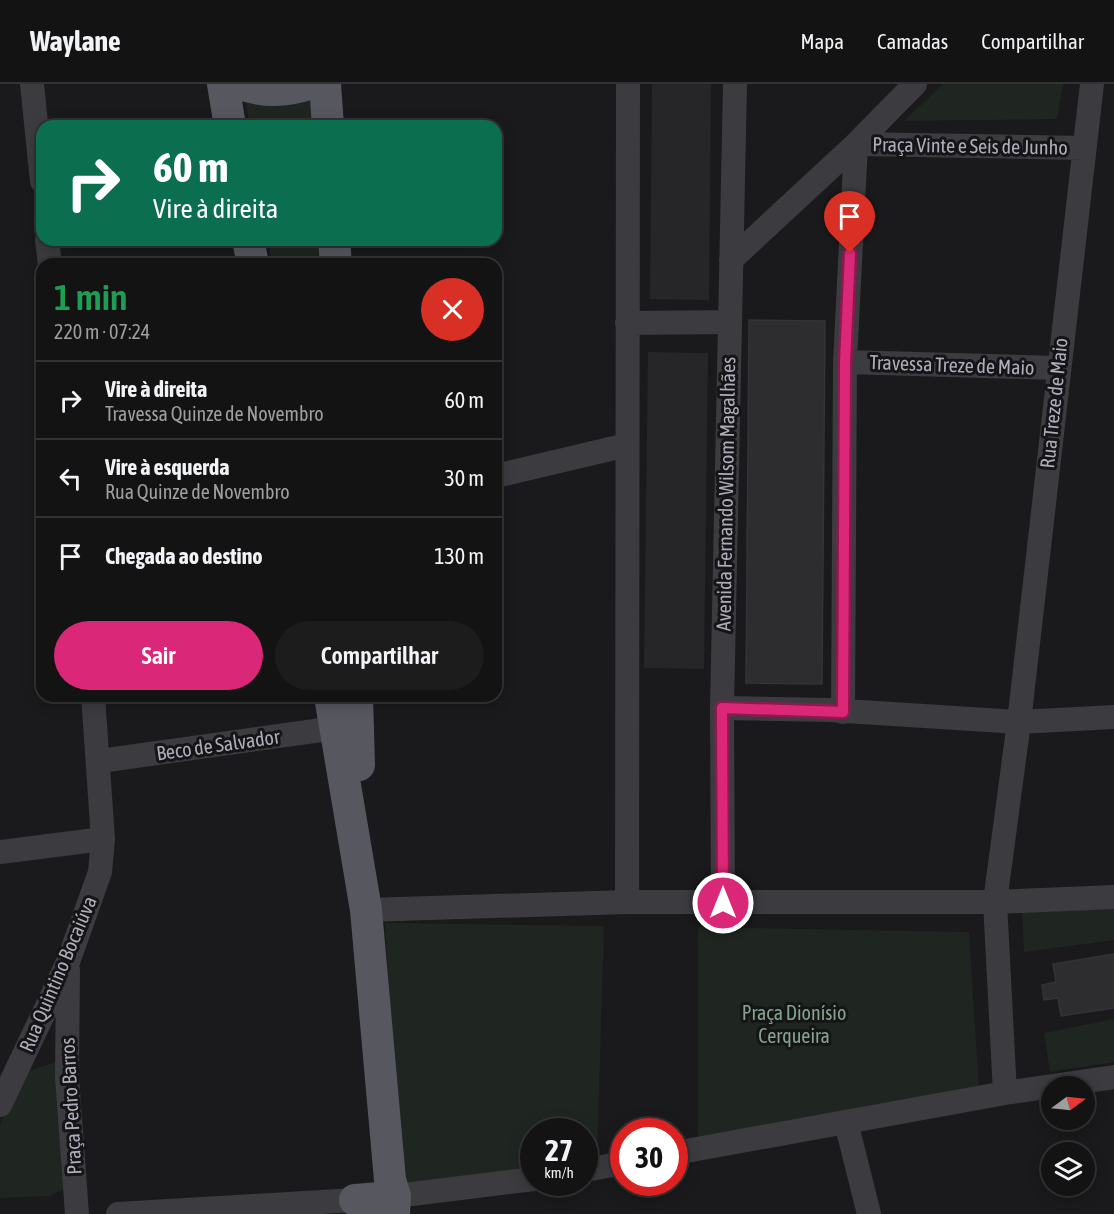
<!DOCTYPE html>
<html lang="pt">
<meta charset="utf-8">
<style>
body{margin:0;font-family:"Asap Condensed",sans-serif;background:#1d1c1d;color:#f1f3f6;height:100vh;display:flex;flex-direction:column;font-size:22px;white-space:nowrap}
*{box-sizing:border-box;margin:0}
p{font-size:20px;color:#9d9ea0}
.icon{flex:none;width:33px;height:33px;fill:none;stroke:currentColor;stroke-width:2;stroke-linecap:round;stroke-linejoin:round}
.map{position:relative;flex:1;overflow:hidden}
.details{position:absolute;left:36px;top:174px;width:466px;height:444px;display:flex;flex-direction:column;background:#141314;border-radius:18px;box-shadow:0 3px 15px #0003,0 0 0 2px #333234}
.details>*{flex:none}
.hud{position:absolute;left:36px;top:36px;width:466px;height:126px;border-radius:18px;box-shadow:0 3px 15px #0003,0 0 0 2px #333234;background:#0b6e4f;color:#fff;overflow:hidden}
.needle{width:39px;rotate:75deg}
.tools{position:absolute;left:1041px;top:992px;display:grid;gap:12px}
.tools a{display:grid;place-items:center;width:54px;height:54px;border-radius:50%;background:#141314;box-shadow:0 3px 15px #0003,0 0 0 2px #333234;font-size:30px}
.speed{position:absolute;left:520px;top:1034px;display:flex;gap:12px;font-size:30px;font-weight:700;text-align:center}
.speed>*{display:grid;place-content:center;width:78px;height:78px;border-radius:50%;background:#141314;box-shadow:0 3px 15px #0003,0 0 0 2px #333234;line-height:1}
.speed small{font-size:15px;font-weight:400}
.speed .limit{border:9px solid #d22;background:#fff;color:#111}
.pin{position:absolute;display:grid;place-items:center;width:51px;height:51px;color:#fff;margin:-62px -26px;border-radius:50% 50% 50% 0;rotate:-45deg;box-shadow:0 0 6px #0007}
.pin .icon{rotate:45deg}
.me{position:absolute;width:66px;margin:-33px;rotate:0deg;stroke-linejoin:round;filter:drop-shadow(0 0 4px #0008)}
.turn{display:flex;align-items:center;gap:21px;height:126px;padding:0 18px;font-size:27px}
.turn .icon{width:78px;height:78px;stroke-width:2.5}
.turn b{display:block;font-size:42px;line-height:51px}
.round{display:grid;place-items:center;flex:none;width:63px;height:63px;border-radius:32px;background:#1d1c1d}
.summary{display:flex;align-items:center;justify-content:space-between;height:102px;padding:0 18px}
h1{font-size:36px;font-weight:600;line-height:45px;color:#1e9e55}
.cta{display:flex;gap:12px;margin-top:auto;padding:12px 18px}
.cta a{flex:1;height:69px;border-radius:36px;background:#db2777;color:#fff;font-size:24px;font-weight:600;line-height:69px;text-align:center}
.cta a+a{background:#1d1c1d;color:#f1f3f6}
ul{padding:0;list-style:none}
li{display:flex;align-items:center;gap:18px;height:78px;padding:0 18px;border-top:2px solid #333234}
li div{flex:1}
li b{display:block;font-size:22px}
li em{font-style:normal}
header{display:flex;align-items:center;gap:36px;box-sizing:border-box;height:84px;padding:0 30px;background:#141314;border-bottom:2px solid #333234}
header strong{font-size:28px}
nav{display:flex;gap:33px;margin-inline-start:auto;font-size:21px}
.map>svg:first-child{display:block}
</style>
<header>
<strong>Waylane</strong>
<nav><a>Mapa</a><a>Camadas</a><a>Compartilhar</a></nav>
</header>
<div class="map">
<svg width="1114" height="1130" viewBox="0 0 1114 1130">
<rect width="100%" height="100%" fill="#1a191b"/>
<path fill="#262528" d="M652,0H711L709,216L650,215Z
M648,268L708,269L704,585L644,584Z"/>
<path fill="#1f2622" d="M943,0H1063L1057,35L904,37Z
M311,9L312,42H250L245,13Z
M268,156H318L319,180H272Z
M1114,825V856L1024,868L1022,828Z
M385,839L604,842L597,1071L585,1073V1047H534V1082L400,1105Z
M698,843L969,848L979,1005L698,1053Z
M1114,935V978L1050,988L1044,949Z
M56,978L64,1105L50,1112L0,1114V1041L20,990Z"/>
<path fill="#2d2c2f" stroke="#343337" stroke-width="1.5" d="M749,236L825,237L822,600L746,599Z
M1114,870V924L1061,932L1058,914L1044,916L1042,901L1056,898L1053,880Z"/>
<g fill="none" stroke-linecap="round" stroke-linejoin="round">
<path stroke="#3b3b40" stroke-width="24" d="M32,0L42,97
M47,156L50,180
M731,176L856,60L915,0
M627,239L730,238
M845,278L1058,284
M496,392L627,361
M722,624L830,626L1019,638L1114,633
M843,628L845,278L856,60L1084,64
M100,677L336,644
M0,768L103,755
M627,818L628,0
M723,819L722,624L735,0
M366,826L627,818H995L1114,813
M68,886L67,992L77,1130
M1005,1009L995,818L1019,638L1092,0
M0,1021L68,878L100,788L103,755L93,612
M846,1038L869,1130
M675,1069L1005,1009L1114,993
M585,1086L624,1079
M380,1114L534,1095
M118,1130L355,1116"/>
<path stroke="#57575f" stroke-width="32" d="M223,0L230,42
M240,0C263,8 286,8 309,0
M325,0L328,42
M248,156L253,180
M334,156L336,180
M330,612L366,826L390,1096L395,1112L394,1130
M357,612L359,681
M355,1116L380,1114"/>
</g>
<g fill="none" stroke-linecap="round" stroke-linejoin="round">
<defs>
<path id="route" d="M723,819L722,624L843,628L845,279L850,169"/>
</defs>
<use href="#route" stroke="#8e194d" stroke-width="15"/>
<use href="#route" stroke="#db2777" stroke-width="10"/>
</g>
<g text-anchor="middle" stroke-width="6" stroke-linejoin="round" paint-order="stroke">
<g font-size="20" fill="#adadba" stroke="#151416">
<text transform="translate(970 62) rotate(1)" y="7">Praça Vinte e Seis de Junho</text>
<text transform="translate(952 281) rotate(2)" y="7">Travessa Treze de Maio</text>
<text transform="translate(1054 319) rotate(-84)" y="7">Rua Treze de Maio</text>
<text transform="translate(726 410) rotate(-89)" y="7">Avenida Fernando Wilsom Magalhães</text>
<text transform="translate(218 661) rotate(-8)" y="7">Beco de Salvador</text>
<text transform="translate(58 890) rotate(-67)" y="7">Rua Quintino Bocaiúva</text>
<text transform="translate(71 1022) rotate(-93)" y="7">Praça Pedro Barros</text>
</g>
<g font-size="20" fill="#85a48f" stroke="#151416">
<text x="794" y="936">Praça Dionísio<tspan x="794" dy="23">Cerqueira</tspan></text>
</g>
</g>
</svg>
<div class="tools">
<a><svg class="needle" viewBox="-14 -14 28 28"><path d="M0-13l5 13h-10z" fill="#e53935"/><path d="M0 13l5-13h-10z" fill="#9d9ea0"/></svg></a>
<a><svg class="icon" aria-label="layers" viewBox="0 0 24 24"><path d="M12 4l9 5-9 5-9-5zM3 14l9 5 9-5"/></svg></a>
</div>
<div class="speed"><div>27<small>km/h</small></div><div class="limit">30</div></div>
<div class="pin" style="left:850px;top:169px;background:#d93025"><svg class="icon" aria-label="arrive" viewBox="0 0 24 24"><path d="M6 21V4h12l-3 4 3 4H6"/></svg></div>
<svg class="me" style="left:723px;top:819px" viewBox="-20 -20 40 40"><circle r="17" fill="#db2777" stroke="#fff" stroke-width="3"/><path d="M0-11L8 9 0 5-8 9z" fill="#fff"/></svg>
<div class="hud">
<div class="turn"><svg class="icon" aria-label="right" viewBox="0 0 24 24"><path d="M7 20v-9h11M14 6l5 5-5 5"/></svg><div><b>60 m</b>Vire à direita</div></div>
</div>
<section class="details">
<div class="summary"><div><h1>1 min</h1><p>220 m · 07:24</p></div><a class="round" style="background:#d93025;color:#fff"><svg class="icon" aria-label="close" viewBox="0 0 24 24"><path d="M6 6l12 12M18 6L6 18"/></svg></a></div>
<ul>
<li><svg class="icon" aria-label="right" viewBox="0 0 24 24"><path d="M7 20v-9h11M14 6l5 5-5 5"/></svg><div><b>Vire à direita</b><p>Travessa Quinze de Novembro</p></div><em>60 m</em></li>
<li><svg class="icon" aria-label="left" viewBox="0 0 24 24"><path d="M17 20v-9H6M10 6l-5 5 5 5"/></svg><div><b>Vire à esquerda</b><p>Rua Quinze de Novembro</p></div><em>30 m</em></li>
<li><svg class="icon" aria-label="arrive" viewBox="0 0 24 24"><path d="M6 21V4h12l-3 4 3 4H6"/></svg><div><b>Chegada ao destino</b></div><em>130 m</em></li>
</ul>
<div class="cta"><a>Sair</a><a>Compartilhar</a></div>
</section>
</div>
